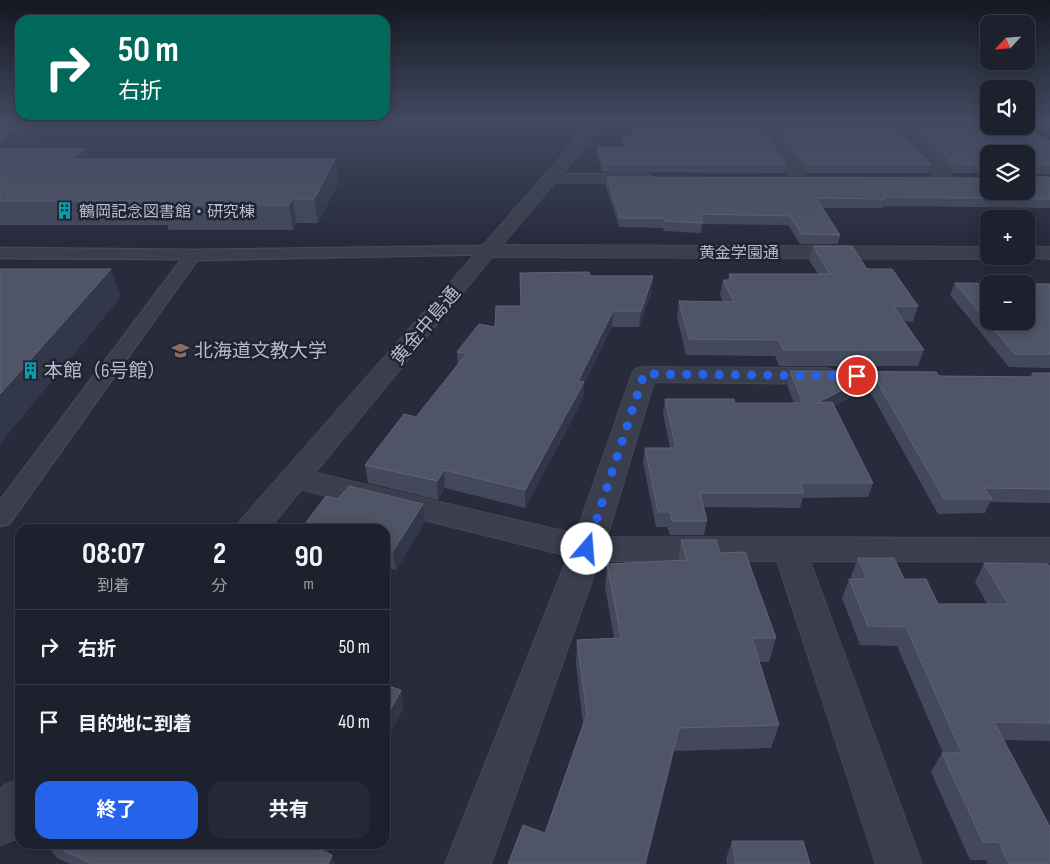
<!DOCTYPE html>
<html lang="ja">
<meta charset="utf-8">
<style>
body{margin:0;font-family:"Sofia Sans Condensed","Noto Sans JP",sans-serif;background:#252835;color:#f1f3f6;height:100vh;display:flex;flex-direction:column;font-size:19px;white-space:nowrap}
*{box-sizing:border-box;margin:0}
p{font-size:16px;color:#a0a3aa}
.icon{flex:none;width:28px;height:28px;fill:none;stroke:currentColor;stroke-width:2;stroke-linecap:round;stroke-linejoin:round}
.map{position:relative;flex:1;overflow:hidden}
.sheet{position:absolute;left:15px;top:524px;width:375px;height:325px;display:flex;flex-direction:column;background:#1d202d;border-radius:15px;box-shadow:0 2px 12px #0003,0 0 0 1px #3b3e49}
.sheet>*{flex:none}
.top-card{position:absolute;left:15px;top:15px;width:375px;height:105px;border-radius:15px;box-shadow:0 2px 12px #0003,0 0 0 1px #3b3e49;background:#00695c;color:#fff;overflow:hidden}
.needle{width:32px;rotate:244deg}
.controls{position:absolute;left:980px;top:15px;display:grid;gap:10px}
.controls a{display:grid;place-items:center;width:55px;height:55px;border-radius:10px;background:#1d202d;box-shadow:0 2px 12px #0003,0 0 0 1px #3b3e49;font-size:25px}
.pin{position:absolute;display:grid;place-items:center;width:42px;height:42px;color:#fff;margin:-21px;border:2px solid #fff;border-radius:50%;box-shadow:0 1px 5px #0007}
.me{position:absolute;width:55px;margin:-28px;rotate:18deg;stroke-linejoin:round;filter:drop-shadow(0 0 4px #0008)}
.turn{display:flex;align-items:center;gap:18px;height:105px;padding:0 20px;font-size:22px}
.turn .icon{width:65px;height:65px;stroke-width:2.5}
.turn b{display:block;font-size:35px;line-height:42px}
.eta{display:flex;justify-content:space-evenly;align-items:center;height:85px;text-align:center}
.eta b{font-size:30px;font-weight:700;line-height:35px}
.cta{display:flex;gap:10px;margin-top:auto;padding:10px 20px}
.cta a{flex:1;height:58px;border-radius:15px;background:#2563eb;color:#fff;font-size:20px;font-weight:700;line-height:58px;text-align:center}
.cta a+a{background:#252835;color:#f1f3f6}
ul{padding:0;list-style:none}
li{display:flex;align-items:center;gap:15px;height:75px;padding:0 20px;border-top:1px solid #3b3e49}
li div{flex:1}
li b{display:block;font-size:19px}
li em{font-style:normal}
.map>svg:first-child{display:block}
</style>
<div class="map">
<svg width="1050" height="864" viewBox="0 0 1050 864">
<rect width="100%" height="100%" fill="#272b3c"/>
<path fill="#29363e" d="M68,120H197L166,131L136,135Z"/>
<g fill="none" stroke-linecap="round" stroke-linejoin="round">
<defs>
<path id="service" d="M488,246L493,248L496,251L493,254L197,260L9,524L0,526V501L182,259L0,258V248L193,250Z"/>
<path id="minor" d="M750,120H764L807,179L805,182H793Z
M877,120H892L953,176L955,179L953,182H941Z
M550,174H645L651,176L653,179L651,182L645,184L544,182L542,179L544,176Z
M644,367L826,368L835,371L839,376L835,381L826,384L654,382L607,537L1050,538V562L810,561L922,864H876L777,561H599L491,864H445L568,556L295,488L285,485L280,478L285,471L295,468L576,534L632,374L635,369Z"/>
<path id="tertiary" d="M590,120H604L583,149L502,245L989,247V256H997L989,259L492,257L269,529H235L240,521L573,143Z
M1026,247H1050V259L1019,257L1026,256Z
M20,779V834L16,839L0,845V790L5,785Z"/>
</defs>
<use href="#service" stroke="#444756" stroke-width="3"/>
<use href="#minor" stroke="#444756" stroke-width="2"/>
<use href="#tertiary" stroke="#444756" stroke-width="2"/>
<use href="#service" fill="#3b3e4d" fill-rule="evenodd"/>
<use href="#minor" fill="#3b3e4d" fill-rule="evenodd"/>
<use href="#tertiary" fill="#3b3e4d" fill-rule="evenodd"/>
</g>
<path fill="#43485a" d="M0,120L53,130L27,149L89,159L339,182L318,223H297L293,230H169L167,225H0Z
M637,120H755L786,164L784,173L602,172L597,155V147H624L623,144V136H632L633,130H640Z
M765,120H885L931,164L928,173H805Z
M894,120H989L1050,141V174H1028V177H1050V208L883,206V208H823L840,235L838,244H800L788,225L702,224L701,233L664,231L663,228L619,227L606,186L607,177L1026,191L989,154V173H953Z
M1026,120H1050V136L1027,121L1026,122Z
M813,246L867,269L918,306L913,322L904,321L924,350L918,366H779L775,356L686,355L677,317L679,301L723,302L720,295L723,280H728L729,274H818L809,260Z
M520,273L590,276L652,291L639,327H612L584,384L583,399L525,508L445,488L438,500L368,483L365,465L416,417L458,366L457,352L495,327L521,306Z
M955,283L1050,284V368L1009,367L950,295Z
M790,371L939,376L1030,377L1032,373H1050V503L990,502L985,513L938,514L868,388L834,406L873,483L868,497L803,498L800,508L704,507L707,521L704,535H670L667,527H656L643,462L645,448H670L663,413L665,399L735,403H794L787,385Z
M338,499L423,504L425,522L396,570L385,567V529H302V528Z
M681,540L720,553L776,638L769,662H759L779,725L771,748L674,751L646,864H508L545,833L583,724L576,664L577,640L614,638L605,587L607,564L678,561Z
M858,558L904,579L938,604H987L975,582L984,563L1050,567V741L1004,740L1050,864H988L986,860H970L931,772L942,753H943L897,646L860,645L842,598L849,579H852L851,576Z
M732,841L810,864H727L726,859Z
M46,844H332L327,853L335,864H70L57,858Z"/>
<path fill="#323749" d="M31,120H50L53,130L0,167V140Z
M85,149L92,170L72,159Z
M335,159L339,182L318,223L314,199Z
M292,199L297,223L293,230L289,205Z
M111,269L121,297L0,444V394Z
M653,276L652,291L639,327L641,311Z
M613,311L612,327L584,384L583,399L525,508V490L578,381Z
M873,374L868,388L813,416L817,403Z
M444,470L445,488L438,500L437,481Z
M423,504L425,522L396,570L393,551Z
M401,690L404,708L385,744V720Z
M679,728L674,751L646,864H645Z
M317,844H332L322,864L315,848Z
M332,855L335,864H328Z"/>
<path fill="#4f5466" stroke="#606475" fill-rule="evenodd" d="M0,120H31L0,140Z
M640,120H755L786,164H603L597,147H627L623,136H635L633,130H643Z
M773,120H885L931,164H807Z
M905,120H989V126H1026V125L1048,141H1050V165H1028V177H1050V199L883,197L885,199L816,198L840,235L802,234L790,216L700,214L703,223L665,221L664,218H620L607,177L989,178V191H1026V154H989V164H956Z
M1041,120H1050V126Z
M0,149H85L72,159H335L314,199H292L289,205H162L165,201H0Z
M813,246H852L867,269H892L918,306H893L924,350H783L779,340L689,339L679,301L734,302L723,280H732L729,274H830Z
M0,269H111L0,394Z
M589,272L590,276H653L641,311H613L578,381L584,382L525,490L444,470L437,481L365,465L404,414L416,417L467,353L457,352L479,324L495,327L496,306H521L520,273Z
M955,283L1050,284V354H1015ZM989,284H1026V321H989Z
M790,371L936,372L939,376L1034,377L1032,373H1050V489L984,488L992,499H944L873,374L817,403L832,402L873,483H800L804,493H700L707,521H672L670,512H658L645,448H676L665,399H734L735,403H803Z
M349,486L423,504L393,551L385,549V529H305L302,528L326,496L338,499Z
M681,540H716L720,553L745,552L776,638H752L779,725L679,728L645,864H508L523,825L545,833L587,714L577,640L621,638L607,564L687,560Z
M858,558H894L904,579H926L938,604H1008L984,563L1048,564L1050,567V723L994,722L1050,827V864H1009L999,842H983L942,753H962L906,627L868,626L849,579H867Z
M385,685L401,690L385,720Z
M732,841H803L810,864H736Z
M50,844H317L315,848L332,855L328,864H92Z"/>
<linearGradient id="sky" x2="0" y2="1"><stop stop-color="#151821"/><stop offset="0.5" stop-color="#414a61"/><stop offset="1" stop-color="#414a61" stop-opacity="0"/></linearGradient>
<rect width="1050" height="241" fill="url(#sky)"/>
<g fill="none" stroke-linecap="round" stroke-linejoin="round">
<path stroke="#2563eb" stroke-width="9" stroke-dasharray="0 16.2" d="M587,549L644,374L857,376"/>
</g>
<defs>
<symbol id="building-bare" viewBox="-9 -9 18 18"><path d="M-4-6H4V6H1V3H-1V6H-4ZM-2.5-4.3h1.7v1.8h-1.7ZM.8-4.3h1.7v1.8H.8ZM-2.5-1h1.7V.8h-1.7ZM.8-1h1.7V.8H.8Z" fill="#0f9aa8" stroke="#202332" stroke-width="2.5" paint-order="stroke"/></symbol>
<symbol id="university-bare" viewBox="-9 -9 18 18"><path d="M0-5L7-2L0 1L-7-2ZM-4 1L0 2.5L4 1V4Q0 6-4 4Z" fill="#8d6e63" stroke="#202332" stroke-width="2.5" paint-order="stroke"/></symbol>
</defs>
<g fill-rule="evenodd">
<use href="#building-bare" x="52" y="198" width="25" height="25"/>
<use href="#university-bare" x="168" y="338" width="25" height="25"/>
<use href="#building-bare" x="18" y="358" width="25" height="25"/>
</g>
<g text-anchor="middle" stroke-width="5" stroke-linejoin="round" paint-order="stroke">
<g font-size="16" fill="#b7bac8" stroke="#202332" text-anchor="start">
<text x="79" y="217">鶴岡記念図書館・研究棟</text>
</g>
<g font-size="16" fill="#b7bac8" stroke="#202332">
<text x="739" y="258">黄金学園通</text>
</g>
<g font-size="19" fill="#b7bac8" stroke="#202332">
<text transform="translate(425 325) rotate(-50)" y="7">黄金中島通</text>
</g>
<g font-size="19" fill="#b7bac8" stroke="#202332" text-anchor="start">
<text x="194" y="357">北海道文教大学</text>
<text x="44" y="377">本館（6号館）</text>
</g>
</g>
</svg>
<div class="controls">
<a><svg class="needle" viewBox="-14 -14 28 28"><path d="M0-13l5 13h-10z" fill="#e53935"/><path d="M0 13l5-13h-10z" fill="#a0a3aa"/></svg></a>
<a><svg class="icon" aria-label="sound" viewBox="0 0 24 24"><path d="M4 9h4l5-4v14l-5-4H4zM17 9q2 3 0 6"/></svg></a>
<a><svg class="icon" aria-label="layers" viewBox="0 0 24 24"><path d="M12 4l9 5-9 5-9-5zM3 14l9 5 9-5"/></svg></a>
<a>+</a>
<a>−</a>
</div>
<div class="pin" style="left:857px;top:376px;background:#d93025"><svg class="icon" aria-label="arrive" viewBox="0 0 24 24"><path d="M6 21V4h12l-3 4 3 4H6"/></svg></div>
<svg class="me" style="left:587px;top:549px" viewBox="-20 -20 40 40"><circle r="19" fill="#fff"/><path d="M0-13L10 11 0 6-10 11z" fill="#2563eb"/></svg>
<div class="top-card">
<div class="turn"><svg class="icon" aria-label="right" viewBox="0 0 24 24"><path d="M7 20v-9h11M14 6l5 5-5 5"/></svg><div><b>50 m</b>右折</div></div>
</div>
<section class="sheet">
<div class="eta">
<div><b>08:07</b><p>到着</p></div>
<div><b>2</b><p>分</p></div>
<div><b>90</b><p>m</p></div>
</div>
<ul>
<li><svg class="icon" aria-label="right" viewBox="0 0 24 24"><path d="M7 20v-9h11M14 6l5 5-5 5"/></svg><div><b>右折</b></div><em>50 m</em></li>
<li><svg class="icon" aria-label="arrive" viewBox="0 0 24 24"><path d="M6 21V4h12l-3 4 3 4H6"/></svg><div><b>目的地に到着</b></div><em>40 m</em></li>
</ul>
<div class="cta"><a>終了</a><a>共有</a></div>
</section>
</div>
